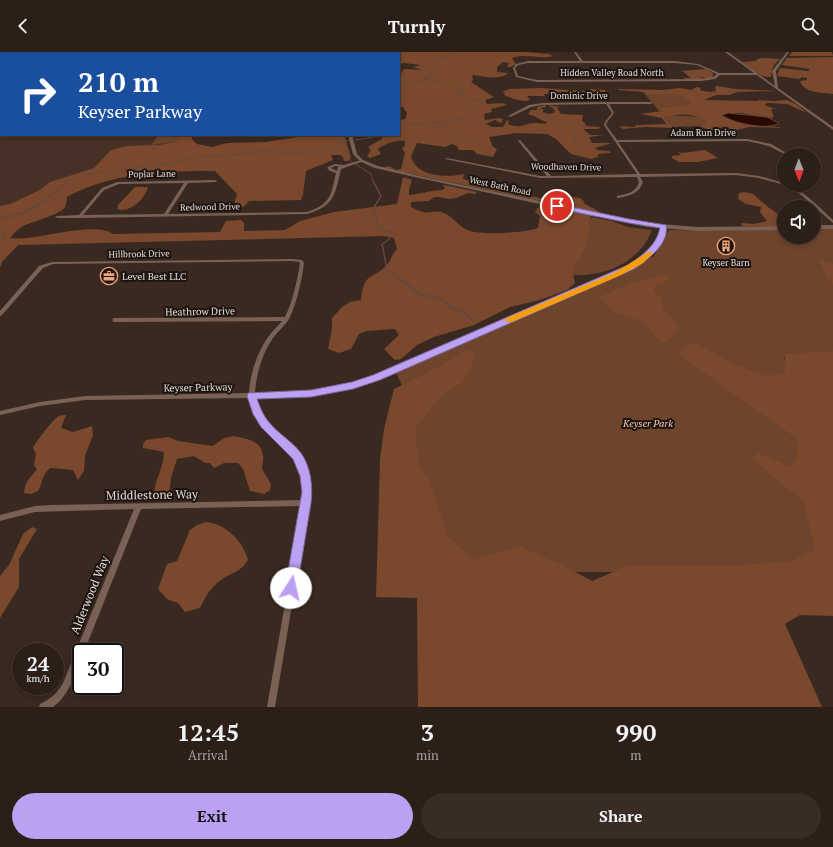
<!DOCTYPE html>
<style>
body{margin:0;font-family:"PT Serif",serif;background:#382c25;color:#f1f3f6;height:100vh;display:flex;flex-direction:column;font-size:15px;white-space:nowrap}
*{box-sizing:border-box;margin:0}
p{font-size:13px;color:#a6a2a2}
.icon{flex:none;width:22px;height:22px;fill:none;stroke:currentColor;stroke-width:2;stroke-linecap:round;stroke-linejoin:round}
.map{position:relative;height:655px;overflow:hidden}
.side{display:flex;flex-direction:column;background:#2c1f18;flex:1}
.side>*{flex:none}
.top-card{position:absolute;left:0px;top:0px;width:400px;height:84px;box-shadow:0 2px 6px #0003,0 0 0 1px #483d37;background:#1a4fa0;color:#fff;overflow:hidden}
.needle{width:26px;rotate:179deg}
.controls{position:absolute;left:777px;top:96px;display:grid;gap:8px}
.controls a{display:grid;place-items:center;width:44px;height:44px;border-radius:50%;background:#2c1f18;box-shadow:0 2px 6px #0003,0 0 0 1px #483d37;font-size:20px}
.speed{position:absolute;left:12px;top:591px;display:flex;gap:8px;font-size:20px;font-weight:700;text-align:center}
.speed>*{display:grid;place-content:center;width:52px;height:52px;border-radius:50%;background:#2c1f18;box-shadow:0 2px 6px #0003,0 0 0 1px #483d37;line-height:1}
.speed small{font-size:10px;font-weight:400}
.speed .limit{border:2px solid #111;border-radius:6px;background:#fff;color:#111}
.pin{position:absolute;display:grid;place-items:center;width:34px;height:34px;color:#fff;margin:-17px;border:2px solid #fff;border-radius:50%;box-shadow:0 1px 4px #0007}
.me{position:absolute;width:44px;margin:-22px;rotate:10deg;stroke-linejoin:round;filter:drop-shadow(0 0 3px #0008)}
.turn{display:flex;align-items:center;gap:14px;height:84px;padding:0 12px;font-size:18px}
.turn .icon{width:52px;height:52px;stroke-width:2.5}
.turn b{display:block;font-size:28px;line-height:34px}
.eta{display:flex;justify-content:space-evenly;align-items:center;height:68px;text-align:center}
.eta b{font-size:24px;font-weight:700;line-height:28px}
.action{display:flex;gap:8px;margin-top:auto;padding:8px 12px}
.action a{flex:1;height:46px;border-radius:24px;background:#bca0f2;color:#111;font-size:16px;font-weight:700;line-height:46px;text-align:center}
.action a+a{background:#382c25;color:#f1f3f6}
header{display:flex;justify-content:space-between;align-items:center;height:52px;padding:0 12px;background:#2c1f18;font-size:18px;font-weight:700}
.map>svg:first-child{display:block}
</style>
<header><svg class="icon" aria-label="back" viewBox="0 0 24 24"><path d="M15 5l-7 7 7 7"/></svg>Turnly<svg class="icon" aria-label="search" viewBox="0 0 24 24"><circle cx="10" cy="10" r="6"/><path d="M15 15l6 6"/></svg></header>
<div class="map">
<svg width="833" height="655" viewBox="0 0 833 655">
<rect width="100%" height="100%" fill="#3a2920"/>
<path fill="#473025" d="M0,17L1,83H180L172,93L8,155L0,156Z"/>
<path fill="#6e442d" d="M0,0H175L1,1V17Z
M644,41L680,42L690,48L689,51L686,53L662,55V59H659Z
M670,63L700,65L706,71L698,74L673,75L665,66Z
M159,83H180L175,90L151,93Z
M591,165L612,169L628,175L652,178C640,210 605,225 573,223L574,215L584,197Z
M814,175H833V303L783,305L795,318L833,520H397L403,336L395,318L654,204L669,178L716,179L784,176V185H814Z"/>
<path fill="#79482d" d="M293,0H527L548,2L554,4C540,8 525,1 512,6L516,12L511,15H507L509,11L503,10L497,15V20L508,21C500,29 483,24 472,23L473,28L471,30L494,45L485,48L487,52L503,51L507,53L491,57L492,60L484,62L485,68L499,66L503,67L502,70L500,71L495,68L486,72L492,75H503L507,68L509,69L508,72C521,78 526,70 536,71C540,71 543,72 546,72L547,70C540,68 535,64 528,62L531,58H537V55L545,53L546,55L540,56L544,58L542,60L549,62L555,60L554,57L548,53L560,55L557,56L561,62L583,63L582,69L585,71L586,74L601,75L598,77H583L590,83H604L589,85L592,91H612L595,96L597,98L609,99L611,101L598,102V105L591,107L571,102L556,87L547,82L516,81L489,85L493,95L497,97L493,105L477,102L473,98H459L457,94L452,92L445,95L417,91L411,104C416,125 447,126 464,122L463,127L471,129L479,126L491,134L503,136L514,141L550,148L575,145L582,147L585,152L600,160H595L382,116L389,114L396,118L401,117L405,101L402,96L405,94V89C396,88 386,91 378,97L381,102L370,106L367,104L371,98L368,95L382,87L383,85L382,83H399V68L405,67L407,61L403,55H399C399,51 400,48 400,44C401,32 397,26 404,17L422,18L413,15L421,13L404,11L399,12V4L402,3L399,1Z
M792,0H832L833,4H789Z
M833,5V42C822,40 804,42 800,29L807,28V26L802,25L799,27L777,24L780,16L808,19L810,17L782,13L787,6Z
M764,6L781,7C773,11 772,17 771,25C759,26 751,15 741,10L756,9L757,7Z
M706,17L713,21V24L709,27L697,24L705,27H685L684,26H691L682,19Z
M717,34L736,37L777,39L737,40L729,43H716L704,48L758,49V48L774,49L787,48L796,52L807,61L787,52L768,51L765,52L766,54L777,57H771L774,65L771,66L741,61L723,62L724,65L747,72L784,76L749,75L732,79L728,75H722C715,83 706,76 698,74L706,71C699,61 677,61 666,65L665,66L674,76L646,75L623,77L619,74L635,75L636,73L666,72L662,66L640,62L662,59V55L686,53L689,51L690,49L680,42H647L643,40L618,38L619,37L663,38L679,36L691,38L697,35L701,36L700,38C705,40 711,40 716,39L715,35Z
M541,36L586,39L591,37L605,38L606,40L588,43L574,42L575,45H573L568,41L560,45L558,44L559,41L544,42L545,44H527L530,48C523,51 511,46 504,43L505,40H501L509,37Z
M180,83H192V87L197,92L212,95L227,91L265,90L312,83H343L345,85L351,106L348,109H344L343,105L340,103H331L333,108L306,119L303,143L301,148L249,149C244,155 241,157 233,156L237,142L215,119C165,119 112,120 67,145C67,148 66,152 65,155C61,162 33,170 25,173C19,176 14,181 10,186C15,186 21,187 26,186C48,185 95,170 113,182L220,180L226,169L241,168L244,171V179L285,178L300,169L334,160L397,152L403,125L412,128L409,137V143C421,142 431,138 443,138L445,135L442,133H445L477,140L475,142L468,141L456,146L449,147L439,145H434L429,149L411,150V155C415,157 419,159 423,160C428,162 435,158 441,160C453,163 458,175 470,179C483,183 525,181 538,176L540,164L535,160L541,151L591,161C589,173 589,185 585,196C579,211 570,213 575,231L567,238L540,248L510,255L474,273L434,285L417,293L401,307L395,308L384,297L399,283L395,277L366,279L359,282L351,297L339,301L328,297L332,277V266L342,255L350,250L361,248C364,216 376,229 389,210C392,205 393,200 397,197L394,186L384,184L18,193L2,210L0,216V154L10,152L40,138L50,130L94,116L111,98L126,94L159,93L175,90Z
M705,98L718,106L698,110H679L672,106V104L681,103L678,100L682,101Z
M135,135H148C145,147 129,162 117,157L118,153Z
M744,140L753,142L768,155L784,166V174H742L741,171L754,172L767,169L760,160L761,155L746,152L738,147L739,141Z
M818,208L833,212V232C822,223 826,217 818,208Z
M669,221L668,229L654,234V240L660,244L663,256L679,273L672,285L664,291L660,290L645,270L614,261L599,245L630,232Z
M694,290L732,311L766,324L785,321V302L833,299V564L800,563L785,572L822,655H418L417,546L376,545L380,407L384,377L394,337L421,324L469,297L475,303L469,320L462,331L445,340L416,375V390L420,415L429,427L448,484L473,508L519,494L560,512L592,529L629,513H742L792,509L815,497L803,449L752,407L758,401L791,415L796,407L799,388L677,302Z
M66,363L61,376L73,380L92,374L93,383L85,404L84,419L78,428L73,418L50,416C42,423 43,430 38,439L31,442L24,441C25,430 29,426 37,418L34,413L36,402L33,396C34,392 54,366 59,364C61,363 63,363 66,363Z
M234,384C247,387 261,388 263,404C264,408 262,412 262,417L271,432L270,438L264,442L250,439L243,417L238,411H224L214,416L210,411H205L194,404L177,407L171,426L169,444L160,445L154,440C156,426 164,414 164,400L143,396V392L146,388L168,385L178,389L213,394L224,386Z
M206,470C226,472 243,489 248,508C240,521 232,520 221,528C211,535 205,545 200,556L185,560L178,551L167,547L158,537L167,512L177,509L190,478L197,473Z
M32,475L37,477L19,507V535L0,566V524L9,513L23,482Z"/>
<path fill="#2a0900" stroke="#634840" d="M728,61L767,65L779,71C769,79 731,71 722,63Z"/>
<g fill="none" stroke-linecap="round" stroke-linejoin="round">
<path stroke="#634840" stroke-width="1" d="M399,31H411L427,27
M537,61L572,74V78L576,81L574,85L578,86L573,89L578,94L579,98
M399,72H422L436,76H443L444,74
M443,73L436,70L464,67L466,63L471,62L472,60L470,59L483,51L482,49C470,49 465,42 452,41L453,39L463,36L461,35L424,26L435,19L431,14L432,10L456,1L455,0
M445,75H449L455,82L452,85C464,88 483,91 488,103
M355,88L373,85L369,83
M344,89L349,107L352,110
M355,112L371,122L373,130
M67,130C76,124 101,119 112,119C120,119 126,121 134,118L135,115L173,111L200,104H221L264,99L297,102L337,94L340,93L338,91L349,88"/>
<path stroke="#634840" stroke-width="1.5" d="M373,129L381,144L373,157C377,169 378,180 392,180L388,188L382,192C385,202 384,211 389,220
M0,168L24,160L40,152L68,129
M0,178L5,185L0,190"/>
<path stroke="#634840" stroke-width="2" d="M389,219L420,242L441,247L449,254L466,262L473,268"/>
<path fill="#796155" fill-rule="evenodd" d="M574,0H576L583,9H675L698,12L719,21H756L757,22L756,23H720L715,27L701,29L537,30L516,25L513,16L516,12L528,9H580ZM528,11H675L697,13L717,22L713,25L701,27L537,28L518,24L515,16L518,13Z
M0,46H1V49H0Z
M607,50H651L652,51L651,52H609L614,61L607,70L606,73L617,88L747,87L771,92L790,103H786L769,94L747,89L618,90L640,122L736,121L759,124L784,131V133L759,126L736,123L640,125L643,130C639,142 629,144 618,146H617V144C626,142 636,141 639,130L637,125L540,126L445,107L447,106L540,124H547L519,90L518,89L520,88L551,124L637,122L604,73L605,70L612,61L606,52L542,53L531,55L510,65L508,64L529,53L542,51Z
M0,73H1V75H0Z
M361,108L364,109L341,117C335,142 335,154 307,162L80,166H57L55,165L57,164L79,163L102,136L117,130L215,128L217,129L215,130L188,131L168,162L307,160C331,152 331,143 336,121L330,119L327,116L328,115L335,112L344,113ZM335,114L340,115H338L337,119L331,116ZM184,131L164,162L83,163L104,138L119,132Z
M785,133C799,133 823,159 833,168V171L801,143Z
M663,174L666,175C660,196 650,205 633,216L379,326C353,335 328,341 301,344C286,346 270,345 255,346C259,360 267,372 278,382C284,387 291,392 296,398C308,413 311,432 309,451L275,655H267L302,454L141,457L84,600H81C81,616 67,646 53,655H39L40,652C51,647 57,641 63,631L134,457L35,460L0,469V463L35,454L52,453L303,448C304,435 303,421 296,409C291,399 281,392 273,385C261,374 253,361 249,346L85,348L40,354L0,363V359L40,350L85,344L249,341C250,322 257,301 268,285C272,279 278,274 282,269L114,270L112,268L114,266L285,265C293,249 297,229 300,211L299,210L292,209L53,212L43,216L2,263L0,264V259L39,214L52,210L292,207L302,208L304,211C302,227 297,250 290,265C286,273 278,279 273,286C262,301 256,323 255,341C266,341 278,341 289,341C319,339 347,332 375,324L629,214C640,208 651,201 657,190C659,185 661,179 663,174Z"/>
<path fill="#796155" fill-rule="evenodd" d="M725,0H728L775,34L772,19L787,0H789L776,19L778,36L833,75V78Z
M348,83H352L357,102L363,108L378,114L419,124L647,171L698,175L784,174V178L698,179L647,175L419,126L375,116L361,110L353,102Z
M814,173H833V177H814Z"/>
</g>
<path fill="#bca0f2" stroke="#7a689d" d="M557,152L629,167L666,173C670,192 647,208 634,217L380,328L353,337L311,345L257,347C260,355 263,363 268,369C277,381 292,389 301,401C311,415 313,435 311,451L297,536L296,540L291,542L287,540L285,536L300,451L302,440L300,424L293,407L261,375L253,362L247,344L248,341L311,338L352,330L373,323L628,213C643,203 656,194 660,176L629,171L555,156V153Z"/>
<path fill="#f59e0b" d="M650,199L653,201L643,211L621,223L512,270H507L505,268L507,266L616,220Z"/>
<defs>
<symbol id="building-ring" viewBox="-11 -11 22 22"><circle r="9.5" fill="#1c1410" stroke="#f0a279" stroke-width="1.5"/><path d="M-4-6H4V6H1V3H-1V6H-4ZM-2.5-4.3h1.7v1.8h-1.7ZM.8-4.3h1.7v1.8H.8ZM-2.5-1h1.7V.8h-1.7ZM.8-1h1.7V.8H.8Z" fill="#f0a279"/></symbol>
<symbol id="office-ring" viewBox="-11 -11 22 22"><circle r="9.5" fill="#1c1410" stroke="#f0a279" stroke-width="1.5"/><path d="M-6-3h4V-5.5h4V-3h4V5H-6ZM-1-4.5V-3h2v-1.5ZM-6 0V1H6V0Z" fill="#f0a279"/></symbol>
</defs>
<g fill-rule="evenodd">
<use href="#building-ring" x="716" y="184" width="20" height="20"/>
<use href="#office-ring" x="99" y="214" width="20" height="20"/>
</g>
<g text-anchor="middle" stroke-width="4" stroke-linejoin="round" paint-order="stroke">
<g font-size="9" fill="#e7dcd6" stroke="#1c1410">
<text x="612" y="24">Hidden Valley Road North</text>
<text x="579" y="47">Dominic Drive</text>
<text x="703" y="84">Adam Run Drive</text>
<text transform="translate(566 115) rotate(1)" y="3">Woodhaven Drive</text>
<text transform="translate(152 122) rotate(-1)" y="3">Poplar Lane</text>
<text transform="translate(500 134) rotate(12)" y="3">West Bath Road</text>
<text transform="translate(210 155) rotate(-1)" y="3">Redwood Drive</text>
<text transform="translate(139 202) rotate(-1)" y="3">Hillbrook Drive</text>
</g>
<g font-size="9" fill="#e7dcd6" stroke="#1c1410">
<text x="726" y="214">Keyser Barn</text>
</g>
<g font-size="10" fill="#e7dcd6" stroke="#1c1410" text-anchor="start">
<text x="122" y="228">Level Best LLC</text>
</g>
<g font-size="10" fill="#e7dcd6" stroke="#1c1410">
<text transform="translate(200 259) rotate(-1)" y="4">Heathrow Drive</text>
<text transform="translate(198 335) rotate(-1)" y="4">Keyser Parkway</text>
</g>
<g font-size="10" font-style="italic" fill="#fac9b0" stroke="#1c1410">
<text x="648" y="375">Keyser Park</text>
</g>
<g font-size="12" fill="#e7dcd6" stroke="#1c1410">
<text transform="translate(152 443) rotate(-1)" y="4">Middlestone Way</text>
<text transform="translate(90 543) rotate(-68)" y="4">Alderwood Way</text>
</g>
</g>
</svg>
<div class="controls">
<a><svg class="needle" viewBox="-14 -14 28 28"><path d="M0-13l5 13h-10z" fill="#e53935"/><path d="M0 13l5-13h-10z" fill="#a6a2a2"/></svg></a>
<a><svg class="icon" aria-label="sound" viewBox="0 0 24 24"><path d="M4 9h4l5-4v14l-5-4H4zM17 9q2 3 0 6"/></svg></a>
</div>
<div class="speed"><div>24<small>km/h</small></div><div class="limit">30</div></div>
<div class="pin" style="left:557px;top:154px;background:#d93025"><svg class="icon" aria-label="arrive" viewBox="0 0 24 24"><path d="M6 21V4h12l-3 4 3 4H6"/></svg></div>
<svg class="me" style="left:291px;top:536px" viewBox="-20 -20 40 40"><circle r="19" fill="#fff"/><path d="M0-13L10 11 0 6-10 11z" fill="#bca0f2"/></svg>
<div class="top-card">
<div class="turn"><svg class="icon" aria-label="right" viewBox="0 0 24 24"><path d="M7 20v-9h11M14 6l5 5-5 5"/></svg><div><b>210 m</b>Keyser Parkway</div></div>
</div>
</div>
<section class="side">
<div class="eta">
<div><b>12:45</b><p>Arrival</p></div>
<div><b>3</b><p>min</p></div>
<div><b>990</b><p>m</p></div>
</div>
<div class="action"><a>Exit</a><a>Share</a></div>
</section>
